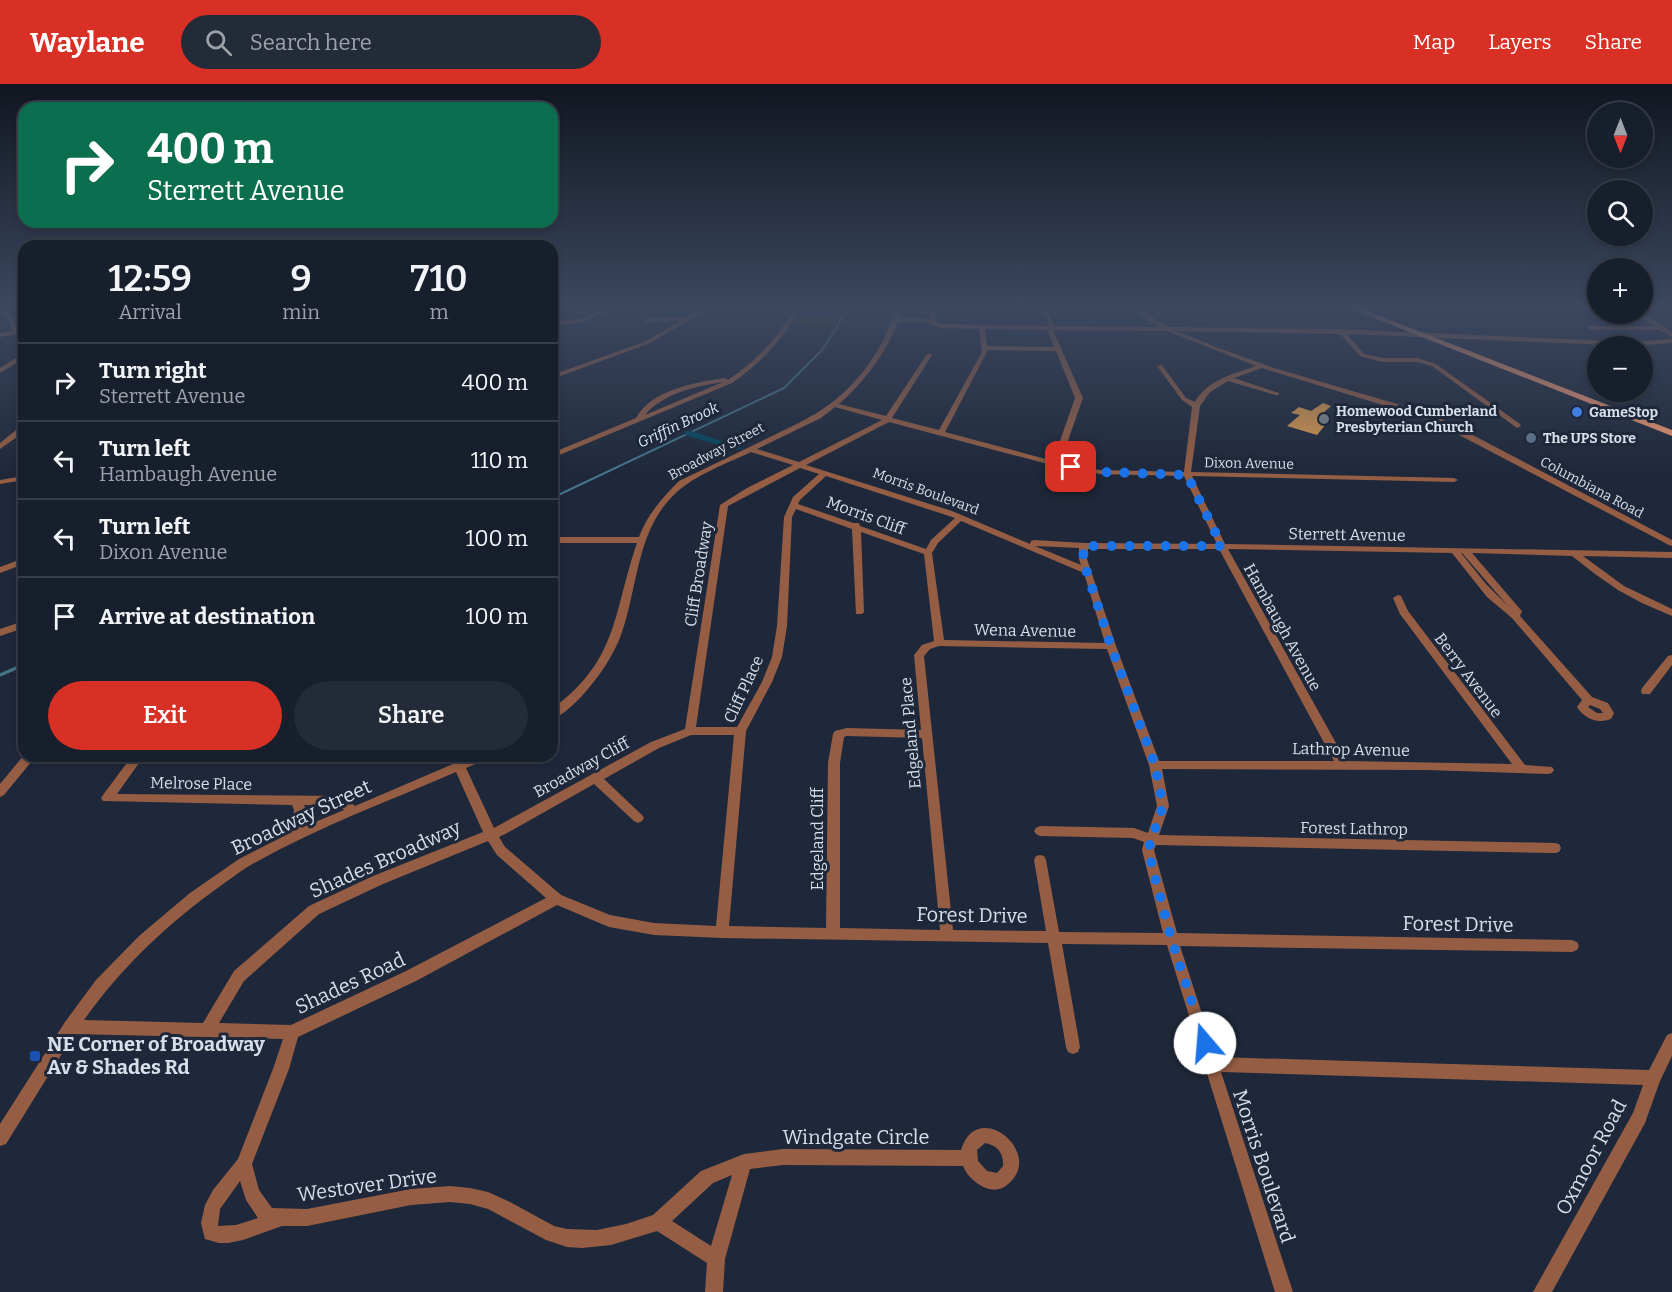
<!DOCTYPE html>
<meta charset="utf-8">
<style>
body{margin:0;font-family:Bitter,serif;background:#242b38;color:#f1f3f6;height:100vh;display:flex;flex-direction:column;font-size:22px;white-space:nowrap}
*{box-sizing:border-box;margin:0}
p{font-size:20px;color:#9ea2a9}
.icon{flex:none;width:33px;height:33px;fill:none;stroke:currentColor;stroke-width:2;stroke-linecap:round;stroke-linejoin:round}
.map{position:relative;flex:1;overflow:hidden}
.details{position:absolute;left:18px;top:156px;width:540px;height:522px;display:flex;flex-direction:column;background:#171e2c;border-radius:18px;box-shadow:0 3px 9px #0003,0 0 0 2px #363c48}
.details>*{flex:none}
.guide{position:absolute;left:18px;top:18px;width:540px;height:126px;border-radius:18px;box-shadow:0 3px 9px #0003,0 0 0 2px #363c48;background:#0b6e4f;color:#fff;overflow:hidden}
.needle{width:39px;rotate:180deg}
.buttons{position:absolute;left:1587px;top:18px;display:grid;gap:12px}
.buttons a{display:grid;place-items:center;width:66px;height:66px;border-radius:50%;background:#171e2c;box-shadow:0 3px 9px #0003,0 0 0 2px #363c48;font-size:30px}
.pin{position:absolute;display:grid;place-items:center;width:51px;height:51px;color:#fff;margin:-26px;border-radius:12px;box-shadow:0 3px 9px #0006}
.me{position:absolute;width:66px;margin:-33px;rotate:342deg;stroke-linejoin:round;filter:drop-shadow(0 0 4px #0008)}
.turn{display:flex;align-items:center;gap:21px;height:126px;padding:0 30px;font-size:27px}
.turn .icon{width:78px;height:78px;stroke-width:2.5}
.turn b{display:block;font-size:42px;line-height:51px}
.eta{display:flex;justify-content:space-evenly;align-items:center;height:102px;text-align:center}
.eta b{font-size:36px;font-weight:600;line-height:42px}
.cta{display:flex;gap:12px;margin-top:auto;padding:12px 30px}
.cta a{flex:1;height:69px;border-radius:36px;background:#d93025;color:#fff;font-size:24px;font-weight:600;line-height:69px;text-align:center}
.cta a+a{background:#242b38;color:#f1f3f6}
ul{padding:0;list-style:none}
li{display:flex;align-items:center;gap:18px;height:78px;padding:0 30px;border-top:2px solid #363c48}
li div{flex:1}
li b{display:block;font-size:22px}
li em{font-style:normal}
header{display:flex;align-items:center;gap:36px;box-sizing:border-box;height:84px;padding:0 30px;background:#d93025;color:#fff}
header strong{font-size:28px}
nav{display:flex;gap:33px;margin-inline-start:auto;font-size:21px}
.search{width:420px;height:54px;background:#242b38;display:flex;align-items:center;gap:15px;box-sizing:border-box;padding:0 21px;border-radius:33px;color:#9ea2a9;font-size:22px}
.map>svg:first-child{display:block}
</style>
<header>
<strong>Waylane</strong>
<div class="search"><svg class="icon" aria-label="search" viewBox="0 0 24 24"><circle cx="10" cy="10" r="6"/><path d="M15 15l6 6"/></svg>Search here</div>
<nav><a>Map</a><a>Layers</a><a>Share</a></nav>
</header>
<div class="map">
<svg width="1672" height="1208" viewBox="0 0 1672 1208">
<rect width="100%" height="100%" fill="#1f283a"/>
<path fill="#36370b" d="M798,232L838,233L831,243L793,241Z"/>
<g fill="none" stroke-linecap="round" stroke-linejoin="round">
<path stroke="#44758a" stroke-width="2" d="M552,414L784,304L821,267L836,245L848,222
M18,584L24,581"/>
<path stroke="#44758a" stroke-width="3" d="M0,591L21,582"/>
<path fill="#054861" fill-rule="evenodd" d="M685,347H691L743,364L736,366L685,351Z"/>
</g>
<path fill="#db994c" d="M1323,319L1331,322L1322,330L1331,334L1317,351L1287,342L1300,331L1291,329L1299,323L1311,327Z"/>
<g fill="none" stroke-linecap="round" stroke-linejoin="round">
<path fill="#955e44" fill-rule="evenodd" d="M0,222H4L15,237L18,246L24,245V249L0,253V249L12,247L9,237Z
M610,222H618L584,238L552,242V238L581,235Z
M707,222H715L648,260L552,295V291L644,258L681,237L646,238L644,237V235L687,233Z
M796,222H802C784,253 762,279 732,299L552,374V369L636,334C651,306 696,298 725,294L728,296C757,277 779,252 796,222ZM723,298L645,331C663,309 697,302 723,298Z
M896,222H902L899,234L930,235L928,222H934L937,238L942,240L1048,242L1049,241L1040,222H1046L1054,242L1159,243L1143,234L1132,222H1138L1148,231L1169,243L1341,245L1632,258L1672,255V259L1632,262L1347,250L1364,270L1382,274H1417L1436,280L1520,340L1521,342L1517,344L1432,282L1417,278H1382L1360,272L1340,250L1177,247L1216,263L1274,284L1421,327L1448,338L1672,456V462L1669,461L1442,342L1415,331L1262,284L1234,294L1279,309V311H1275L1228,297L1210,308L1200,322L1191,388L1454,394L1458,396L1454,398L1192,392L1225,460L1672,468V474L1583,472L1624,502L1672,525V532L1642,519L1618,506L1595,490L1572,472L1472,469L1520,525L1522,527L1520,532L1592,613L1608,619L1614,629L1611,635C1597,640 1585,635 1577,623L1582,616L1512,534L1487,513L1452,469L1228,465L1346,677L1512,680L1400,530L1393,514L1398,511L1401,512L1408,527L1525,681L1552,683L1554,686L1552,689L1548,690L1426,686L1162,685L1169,722L1159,751L1555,759L1559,760L1561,764L1559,768L1555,769L1156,761L1154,766L1177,849L1572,856L1577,858L1579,862L1577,866L1572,868L1180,862L1216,973L1649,986L1667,951L1672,949V972L1660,997L1645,1039L1552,1208H1533L1633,1029L1643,1001L1221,988L1293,1208H1275L1167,861L1062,860L1080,963L1078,968L1073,970L1068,968L1066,963L1048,859L722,854L654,851L609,843L557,821L416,897L298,953L289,985L252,1080L259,1106L272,1124L307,1125L411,1105L450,1102L470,1104L488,1108L510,1118L554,1142L567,1145L597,1146L626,1140L653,1131L701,1087L744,1070L783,1065L961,1066C977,1012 1047,1070 1007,1101C992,1114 969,1097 963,1082L783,1081L750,1085L725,1175L723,1208H705L707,1179L657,1147L611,1161L582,1164L567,1163L546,1156L488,1125L470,1120L450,1118L411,1121L307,1142H282L243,1156L228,1159H219L205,1155L201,1139L205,1121L213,1106L238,1075L273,985L283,955L74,950L6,1060L0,1062V1040L65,938L96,896L139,852L190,809L239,775L290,749L294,726L292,721L103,717L101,714L103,711L132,672H144L117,710L342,712L346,714L355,722L453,680L449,672H461L462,676L472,672H489L487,675L466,684L494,744L651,658L685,645L720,421L747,404L793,381L751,368C724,381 690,392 669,416C637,451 637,505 622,548C614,572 598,594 581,613C573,621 563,631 552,635V625C619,576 613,528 637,459H552V453H639C647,431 662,414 679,397C707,384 734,370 762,357C779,348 798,340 815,330C854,307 885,266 896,222ZM898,238H926L941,244L979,245L982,268L939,346L892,334L932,271L931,270H927L886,332L839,320C865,297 885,270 898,238ZM985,245L1047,246L1054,263L987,262ZM1053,246L1167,247L1256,282C1233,290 1207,296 1195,318L1186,314L1162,281L1157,282L1182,316L1192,323L1184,388L1100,386L1060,379L1083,314ZM988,266L1056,267L1075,314L1053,377L945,348ZM835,323L882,336L799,378L757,365L821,334ZM889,338L1059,383L1100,390L1184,392L1217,460L1084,459L1034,456L1031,457L1030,460L952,427L806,381ZM800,384L819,390L793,413L784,433L777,542L772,573L762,598L737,643H696L728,422ZM826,392L946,431L955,434L931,456L926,465L860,442L859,439H853L798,420L800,416ZM796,425L852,445L856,530H862L864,528L861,448L924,470L934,557L922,561L914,571L921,646L847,644L835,647L833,650L828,679L826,844L729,842L746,647L772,598L782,573L787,542L792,433ZM961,437L1084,489L1105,559L944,556L932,469L938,459ZM1035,462L1079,464V475L1081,481ZM1088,465H1219L1334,677H1159L1116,562L1087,475ZM1461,469H1462L1508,522L1486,500ZM939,562L1107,565L1149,681L1157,722L1148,749L1134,744L1040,742L1036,744L1034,747L1036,750L1040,752L1133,754L1144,758L1142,766L1163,849L1059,848L1046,776L1044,772L1040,771L1036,772L1034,776L1046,847L953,846L924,572L930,565ZM1590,621L1600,625L1603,629H1597L1588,623ZM691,651H734L716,842L654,839L610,831L561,811L505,763L499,753L509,748L594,700L634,737L638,739L642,737L644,734L642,731L604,695L659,664ZM847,652L922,654L940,846L840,844V679L844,653ZM456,688L483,748L373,792L309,822L234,887L203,939L84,936C121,884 167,840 219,803C229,796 239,788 249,782C315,744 387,718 456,688ZM304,721L339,722L344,726L303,743L306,726ZM488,757L497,771L546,814L406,887L291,941L219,939L244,897L319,830L383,800ZM985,1059C997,1061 1004,1069 1003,1082L997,1089L987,1087L978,1077L977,1066ZM732,1091L711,1162L672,1137L713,1099ZM240,1097L246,1116L258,1134L236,1141L218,1142L220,1125Z
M1636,230C1648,229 1662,242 1672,248V253L1660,246H1590L1587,244L1590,242H1654Z
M24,269V274L0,289V284Z
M21,342H24V348L0,365V359Z
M24,392V396L0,400V396Z
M24,474V480L0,489V483Z
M24,537V544L0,552V545Z
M1672,571V581L1650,610H1642L1641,607L1642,604L1668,572Z
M24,671L36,672L4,711L0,713V700Z"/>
<path fill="#f4986e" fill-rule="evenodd" d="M1344,222H1354L1672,346V352Z"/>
<path fill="#f8c0a7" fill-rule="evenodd" d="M1664,222H1672V227Z"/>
</g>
<linearGradient id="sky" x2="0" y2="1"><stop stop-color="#111620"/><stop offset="0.57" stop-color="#3c4860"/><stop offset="1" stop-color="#3c4860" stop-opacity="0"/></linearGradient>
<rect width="1672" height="391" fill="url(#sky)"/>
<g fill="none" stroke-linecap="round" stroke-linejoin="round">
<path stroke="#1a73e8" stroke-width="10" stroke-dasharray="0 18" d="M1071,383L1101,388L1187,391L1222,462H1084L1083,476L1111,562L1155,681L1163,722L1148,766L1171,854L1205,959"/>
</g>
<circle fill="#3f7fe0" stroke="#1f283a" stroke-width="2" cx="1577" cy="328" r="6"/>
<circle fill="#6b7280" stroke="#1f283a" stroke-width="2" cx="1324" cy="335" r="6"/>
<circle fill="#5c6f8a" stroke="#1f283a" stroke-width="2" cx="1531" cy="354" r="6"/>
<rect fill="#1a4fb4" stroke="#1f283a" stroke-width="2" x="29" y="966" width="12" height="12" rx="3"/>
<g text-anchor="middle" stroke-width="6" stroke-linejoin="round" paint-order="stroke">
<g font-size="14" font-weight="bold" fill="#d8deea" stroke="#1f283a" text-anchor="start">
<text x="1336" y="332">Homewood Cumberland<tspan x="1336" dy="16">Presbyterian Church</tspan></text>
<text x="1589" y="333">GameStop</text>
<text x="1543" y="359">The UPS Store</text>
</g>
<g font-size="14" fill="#d8deea" stroke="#1f283a">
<text transform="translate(716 367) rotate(-28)" y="5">Broadway Street</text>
<text transform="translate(1249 379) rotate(1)" y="5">Dixon Avenue</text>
<text transform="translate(1592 403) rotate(28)" y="5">Columbiana Road</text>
<text transform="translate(926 407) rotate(20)" y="5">Morris Boulevard</text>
</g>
<g font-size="15" font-style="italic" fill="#d1e8f5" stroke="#1f283a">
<text transform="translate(678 341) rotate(-25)" y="5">Griffin Brook</text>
</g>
<g font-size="16" fill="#d8deea" stroke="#1f283a">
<text transform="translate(866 431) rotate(20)" y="6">Morris Cliff</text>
<text transform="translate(1347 450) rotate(1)" y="6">Sterrett Avenue</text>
<text transform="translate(698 490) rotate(-81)" y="6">Cliff Broadway</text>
<text transform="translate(1283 543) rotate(61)" y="6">Hambaugh Avenue</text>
<text transform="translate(1025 546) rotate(1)" y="6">Wena Avenue</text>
<text transform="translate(1469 591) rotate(53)" y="6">Berry Avenue</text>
<text transform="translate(743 605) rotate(-65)" y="6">Cliff Place</text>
<text transform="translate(910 649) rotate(-95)" y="6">Edgeland Place</text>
<text transform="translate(1351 665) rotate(1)" y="6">Lathrop Avenue</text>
<text transform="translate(581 683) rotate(-29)" y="6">Broadway Cliff</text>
<text transform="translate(201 699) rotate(1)" y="6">Melrose Place</text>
<text transform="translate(1354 744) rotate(1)" y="6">Forest Lathrop</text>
<text transform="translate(817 755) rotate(-90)" y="6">Edgeland Cliff</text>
</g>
<g font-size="20" fill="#d8deea" stroke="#1f283a">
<text transform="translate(301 733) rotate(-25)" y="7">Broadway Street</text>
<text transform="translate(385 775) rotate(-24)" y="7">Shades Broadway</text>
<text transform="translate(972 831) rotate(1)" y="7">Forest Drive</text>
<text transform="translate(1458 840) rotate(1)" y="7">Forest Drive</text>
<text transform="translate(350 899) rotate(-25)" y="7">Shades Road</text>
<text x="856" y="1060">Windgate Circle</text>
<text transform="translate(1591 1073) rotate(-62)" y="7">Oxmoor Road</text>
<text transform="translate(1264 1082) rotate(72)" y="7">Morris Boulevard</text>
<text transform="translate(367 1101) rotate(-8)" y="7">Westover Drive</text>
</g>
<g font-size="20" font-weight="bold" fill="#d8deea" stroke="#1f283a" text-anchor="start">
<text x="47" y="967">NE Corner of Broadway<tspan x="47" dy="23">Av &amp; Shades Rd</tspan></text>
</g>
</g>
</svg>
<div class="buttons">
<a><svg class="needle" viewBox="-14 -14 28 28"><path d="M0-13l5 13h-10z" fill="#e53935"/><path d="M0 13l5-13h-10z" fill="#9ea2a9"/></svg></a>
<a><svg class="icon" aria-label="search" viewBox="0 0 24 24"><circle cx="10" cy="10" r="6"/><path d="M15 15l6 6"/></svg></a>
<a>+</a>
<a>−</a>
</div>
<div class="pin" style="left:1071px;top:383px;background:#d93025"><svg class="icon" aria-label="arrive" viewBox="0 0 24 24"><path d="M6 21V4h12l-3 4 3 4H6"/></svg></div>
<svg class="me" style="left:1205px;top:959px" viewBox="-20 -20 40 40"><circle r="19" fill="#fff"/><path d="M0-13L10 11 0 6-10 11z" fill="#1a73e8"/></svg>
<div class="guide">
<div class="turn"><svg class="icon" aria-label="right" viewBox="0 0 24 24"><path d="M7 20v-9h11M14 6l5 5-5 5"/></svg><div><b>400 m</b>Sterrett Avenue</div></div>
</div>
<section class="details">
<div class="eta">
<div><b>12:59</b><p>Arrival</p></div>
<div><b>9</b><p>min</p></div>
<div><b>710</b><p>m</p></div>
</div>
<ul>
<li><svg class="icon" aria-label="right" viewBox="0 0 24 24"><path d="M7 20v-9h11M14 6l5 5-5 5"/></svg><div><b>Turn right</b><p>Sterrett Avenue</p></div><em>400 m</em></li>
<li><svg class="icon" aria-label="left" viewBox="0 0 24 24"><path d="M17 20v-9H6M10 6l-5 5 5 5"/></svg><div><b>Turn left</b><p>Hambaugh Avenue</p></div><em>110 m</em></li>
<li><svg class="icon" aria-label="left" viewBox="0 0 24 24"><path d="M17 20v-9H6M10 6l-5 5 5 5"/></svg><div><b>Turn left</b><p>Dixon Avenue</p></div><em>100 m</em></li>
<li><svg class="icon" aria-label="arrive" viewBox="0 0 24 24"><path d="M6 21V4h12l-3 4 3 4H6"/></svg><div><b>Arrive at destination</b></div><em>100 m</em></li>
</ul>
<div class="cta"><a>Exit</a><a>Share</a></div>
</section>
</div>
